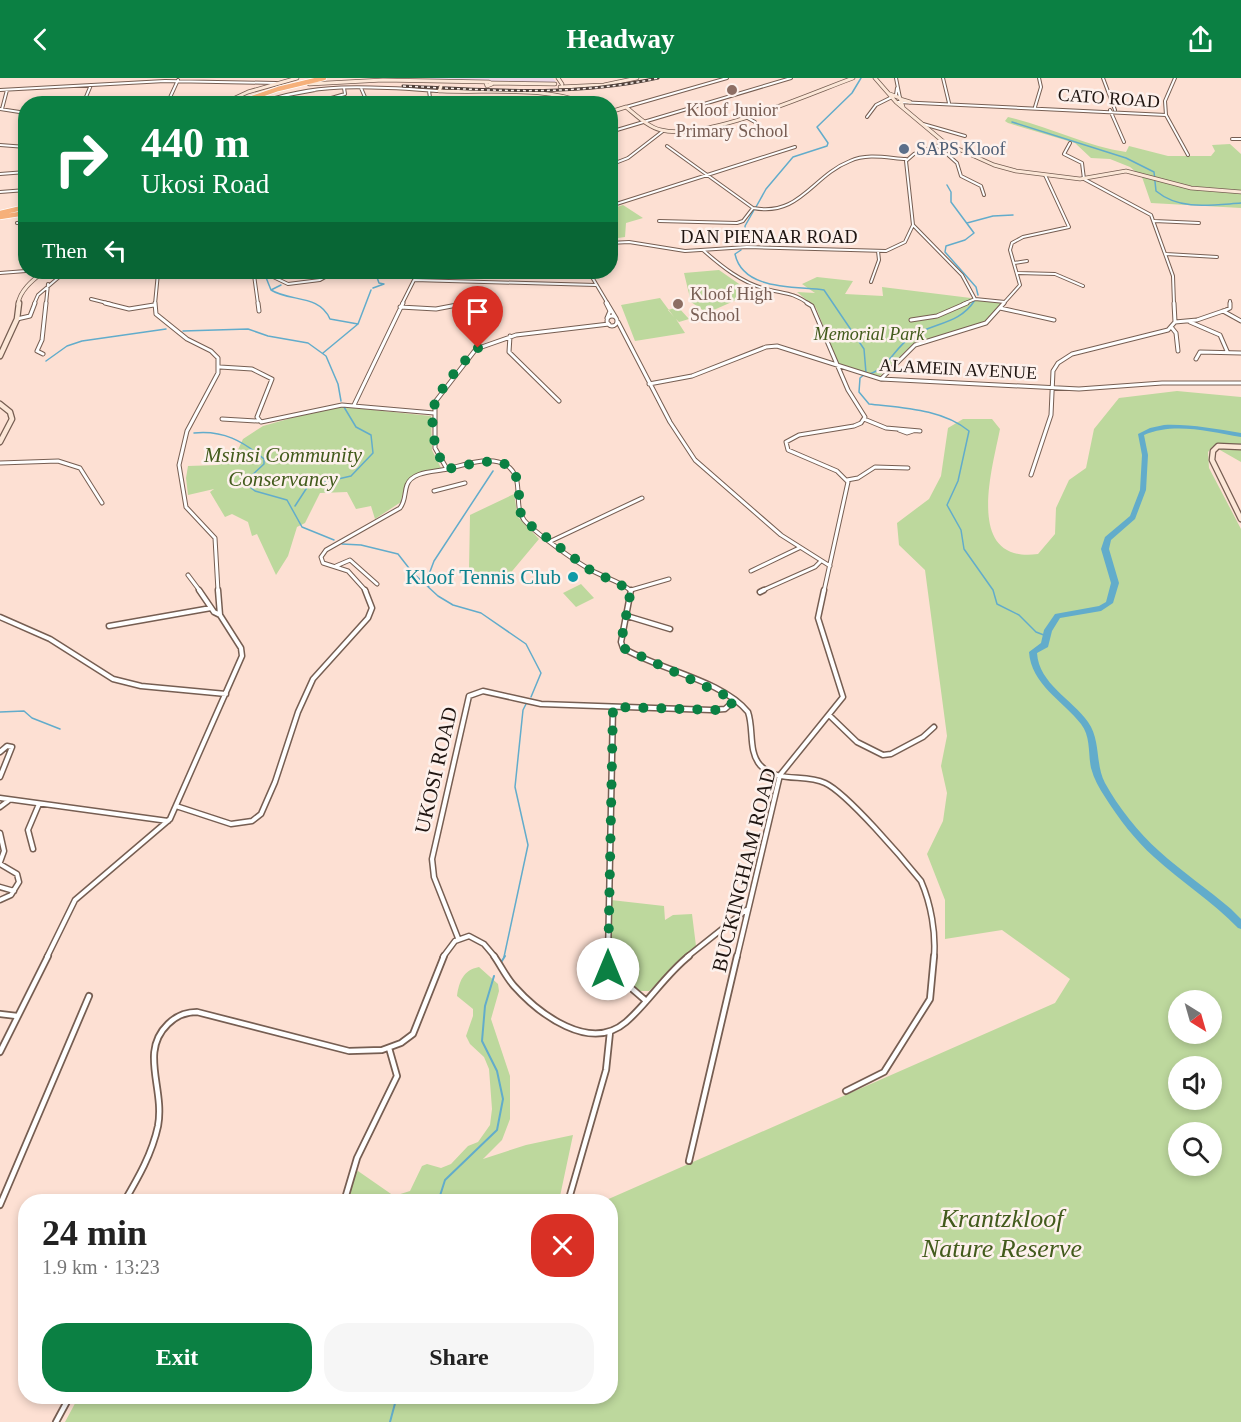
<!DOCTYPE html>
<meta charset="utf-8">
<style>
body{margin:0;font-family:Georgia,serif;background:#f6f6f6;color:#222;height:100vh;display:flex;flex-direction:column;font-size:22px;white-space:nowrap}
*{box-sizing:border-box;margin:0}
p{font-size:20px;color:#767676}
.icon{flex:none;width:33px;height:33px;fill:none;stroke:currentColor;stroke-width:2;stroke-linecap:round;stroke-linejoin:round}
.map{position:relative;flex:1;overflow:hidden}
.side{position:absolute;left:18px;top:1116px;width:600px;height:210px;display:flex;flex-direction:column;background:#fff;border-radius:24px;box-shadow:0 3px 9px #0003}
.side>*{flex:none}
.guide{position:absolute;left:18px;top:18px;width:600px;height:183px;border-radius:24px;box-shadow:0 3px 9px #0003;background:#0b8043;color:#fff;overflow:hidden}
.needle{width:39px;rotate:143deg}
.controls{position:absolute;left:1168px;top:912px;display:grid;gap:12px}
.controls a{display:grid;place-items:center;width:54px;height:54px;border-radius:50%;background:#fff;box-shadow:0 3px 9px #0003;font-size:30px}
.pin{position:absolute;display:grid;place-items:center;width:51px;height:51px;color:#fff;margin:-62px -26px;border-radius:50% 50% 50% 0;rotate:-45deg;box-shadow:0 0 6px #0007}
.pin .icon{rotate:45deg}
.me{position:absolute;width:66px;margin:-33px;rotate:0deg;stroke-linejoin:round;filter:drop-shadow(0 0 4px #0008)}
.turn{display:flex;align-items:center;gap:21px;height:126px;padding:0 24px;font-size:27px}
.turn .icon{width:78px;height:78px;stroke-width:2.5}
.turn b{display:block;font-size:42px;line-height:51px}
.then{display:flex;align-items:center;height:57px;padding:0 24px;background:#0003;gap:12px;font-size:22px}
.round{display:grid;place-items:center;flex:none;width:63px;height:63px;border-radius:24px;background:#f6f6f6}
.head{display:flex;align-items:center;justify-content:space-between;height:102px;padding:0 24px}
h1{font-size:36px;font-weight:600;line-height:45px}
.cta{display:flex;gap:12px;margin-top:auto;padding:12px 24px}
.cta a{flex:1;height:69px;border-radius:24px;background:#0b8043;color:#fff;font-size:24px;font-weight:600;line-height:69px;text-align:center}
.cta a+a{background:#f6f6f6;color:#222}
header{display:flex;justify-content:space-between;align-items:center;height:78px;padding:0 24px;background:#0b8043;color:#fff;font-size:27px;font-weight:600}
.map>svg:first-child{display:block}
</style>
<header><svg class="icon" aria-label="back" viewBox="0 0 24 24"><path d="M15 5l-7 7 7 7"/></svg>Headway<svg class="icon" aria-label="share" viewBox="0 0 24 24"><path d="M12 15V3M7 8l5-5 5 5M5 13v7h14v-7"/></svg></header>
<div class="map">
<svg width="1241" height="1344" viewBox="0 0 1241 1344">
<rect width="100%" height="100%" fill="#fde0d3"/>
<path fill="#ead6e6" d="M430,0H553L556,4H431Z"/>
<path fill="#bdd89d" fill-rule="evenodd" d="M1008,39C1048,48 1086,68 1126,74L1129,68L1168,78H1211L1215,73L1212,67L1230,66L1241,76V130L1151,125L1142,99L1130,89L1110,81L1091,80L1075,65L1008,45L1005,43Z
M623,127L643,140L626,145L625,159L611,161V131Z
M719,192L752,215L707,235L691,224L684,195Z
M817,199L853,203L845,216L883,218L882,209L1003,224L985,245L913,266L878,300L839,287L816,230L797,214L815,215L802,206Z
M660,220L674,239L668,232L678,229L689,241L679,244L676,241L685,255L635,263L621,227Z
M1177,313L1241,319V384L1213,368L1208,374L1209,390L1241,451V1344H65L79,1318H610V1124L604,1123L1055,925L1070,901L1002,852L945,861V822L927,776L943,743L947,715L941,688L947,658L925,492L899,467L897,445L929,421L941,398L948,350L963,341H992L1000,351C992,392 964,486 1038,476L1055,456L1056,430L1069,402L1086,390L1094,351L1119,320ZM1179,922H1212V956H1179ZM1179,988H1212V1022H1179ZM1179,1054H1212V1088H1179Z
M345,329L431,338L432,372L441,390C413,397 407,394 401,424L375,441L371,428L356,431L347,414L320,415L305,445L297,449L288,478L276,497L257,456L252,458L248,444L232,436L225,439L210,414L214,411L188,417L186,400L188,388L218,387L237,374L243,361L263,348L327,330Z
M514,416L518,439L539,461L508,498L487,507L469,492L470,437Z
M581,506L594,520L576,529L563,515Z
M611,822L664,828L665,842L673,837L692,836L696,868L649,913H640L611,892Z
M479,889L498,906L499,913L491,941L510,998V1041L502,1062L483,1081L526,1067L573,1057L559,1123L345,1124L352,1095L358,1093L394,1118L410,1113L422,1088L427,1086L441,1090L451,1086L468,1068L478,1064L490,1047L492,1031L489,991L484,979L470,966L466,958L473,938V931L457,918C459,904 463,892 479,889Z"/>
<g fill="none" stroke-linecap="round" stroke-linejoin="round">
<path stroke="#62accb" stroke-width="1.5" d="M1012,44L1126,80L1154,94L1156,113C1180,133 1212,127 1241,125
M947,107L951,114V124L974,155L965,162L946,168L945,174L976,209L978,217
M756,129L766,111L793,79L827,68L828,65L817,49L852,15L861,0
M967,145L993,138L1013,137
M747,166L745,148L754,132
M741,172L735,176C743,213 796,208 824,212L864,271L866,295L860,300L859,314L869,326C903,330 942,331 969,353L958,403L947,427L961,452L964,471L993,512L997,526L1019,537L1036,554L1049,559
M265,197L271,212
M281,207L271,212C290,224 319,216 330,241L358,246L323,275
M373,210L384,206L379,205L375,194
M358,246L371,212
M183,253L248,251L268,258L308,265L326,278L338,306L341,323
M46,283L67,268L82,263L166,251
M869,296C889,290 894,270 911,259C934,244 959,247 975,222
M194,355C223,352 243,363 264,381V386L249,400L247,407L255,413L287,422L302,449L334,462
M295,428L308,408L351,398L373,375L371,357L356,349L344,329
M342,466L361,467L398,476L412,494L438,518L453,527L481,535L526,566L541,595L531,619
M429,508L428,499L434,483L493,393
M0,634L24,633L32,640L60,651
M504,879L528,767L515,709L523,632L526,626"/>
<path stroke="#62accb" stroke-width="2" d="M500,886L505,878
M438,1124L445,1102L497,1052L503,1021L497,993L482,963L485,928L494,898
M390,1344L397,1318"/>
<path fill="#62accb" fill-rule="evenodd" d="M1164,347C1190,346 1215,351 1241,355V359C1209,354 1175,344 1144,357L1148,377L1146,412L1135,441L1111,462L1109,471L1119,505L1113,525L1101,533L1060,540L1052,553L1048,569L1037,575C1039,606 1072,621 1088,644C1101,662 1095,686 1105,705C1118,729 1139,755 1159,773C1182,794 1208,811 1231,831L1241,841V851L1238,850C1212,823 1181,804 1154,779C1135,762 1119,741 1105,719C1099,710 1094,701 1091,690C1088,676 1091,659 1081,646C1063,623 1031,606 1029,574L1041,565L1044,552L1055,536L1099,528L1106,524L1111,505L1101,471L1105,459L1130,438L1140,412L1142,377L1138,356L1150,350Z"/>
<defs>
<path id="street-far3" d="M896,0L900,20
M943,0L949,25
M1103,0L1115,32
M361,10L368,26
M0,12L165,3L276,5
M429,13L431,26
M328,21L345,16L344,10
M898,24L1166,37L1188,77
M83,26L91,7
M167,26L178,2
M258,26C317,3 377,9 439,13
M270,26L288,17L315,12
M285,26L311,20
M626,29L727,0
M1035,29L1041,9L1039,0
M0,31L26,35
M2,31L7,12
M1110,32L1124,64
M1166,37L1165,23L1175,0
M744,38L755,44
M867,39L876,27L896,17L897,10
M923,46L965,58
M610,54L791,0
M1232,61H1241
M945,65L914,76L906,83L913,147L962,197L975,221L1005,224
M1070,65L1064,76L1082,85L1084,101L1151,137L1173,198L1174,226
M0,67L26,69
M667,68L753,130C800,139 812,98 850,83C867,75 888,80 906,81
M938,68L957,85L961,98L981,108L984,117
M610,87L628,80L663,53
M0,96L26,94
M0,114L26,112
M610,128L795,69
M659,143L737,145L743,143L753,130
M1154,143L1199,145
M17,145L26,144
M610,165L629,164L685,173L747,169L886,173L905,164L913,147
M703,172C721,188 742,205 766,211C785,216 792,214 809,226
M1166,176L1217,179
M1014,185L1027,183
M153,194L158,195L155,226
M180,194L267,196L288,206L320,202L334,194
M589,194L608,226
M0,195L26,193
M158,195L168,194
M1018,195L1055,196L1083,208
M254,197L258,226
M871,204L879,182L878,173
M91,221L111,226
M1230,223V226
M606,224L607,226
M34,226L38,217L65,194
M46,226L48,206
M402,226L414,202L596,207
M963,226L975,221
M1003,226L1020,207L1010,172L1012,165L1023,159L1069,149L1045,97"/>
<path id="street-far2" d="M105,225L129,231L154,227
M155,225L156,236L187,261L211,273L218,280V295L187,353L179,387L186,429L215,460L218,513
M258,225L259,233
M606,225L610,233L607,240
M607,225L616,240
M807,225L812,228L848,312L865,339L861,345L854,348L799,357L786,364L788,372L837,393L848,404L824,513
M400,229L436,231L457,227
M1000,230L1054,242
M1223,233L1241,243
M607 243a5 5 0 1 1 10 0a5 5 0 1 1-10 0Z
M17,241L30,238L35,225
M911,242L937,238L967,225
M618,244L670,344L695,382L781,457L830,488
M1175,244L1197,242L1226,232L1230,230V225
M1190,244L1220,257L1227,273
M609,246L516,257L476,271L435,324V370L447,391C464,387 490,377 506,387C526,399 512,426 524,442C534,454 576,484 591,492C603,499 622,504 631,513
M1172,250L1176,255L1178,273
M510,258L509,274L559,323
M43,276L37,273L42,262L46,225
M1196,281L1200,274L1241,275
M220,289L252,291L272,301L257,339L261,344L342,327L434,335
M881,301L915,267L986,245L1004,225
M649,306L692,298L766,269L777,268L881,301L1079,311L1162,305H1241
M354,327L403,225
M222,341L258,343
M864,341L886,350L920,353
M899,352L907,355L913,353
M0,385L58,383L80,390L102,425
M1031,397L1051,337L1053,293L1058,285L1072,276L1168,252L1175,244L1174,225
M847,402L858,400L875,389L908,390
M434,413L465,405
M551,463L642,420
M336,488L350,482L377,506
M751,493L799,470
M188,497L200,513
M631,512L669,501
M366,513L348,493L323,485L321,479L326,472L400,430C406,422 404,415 407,407C412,393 435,394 447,391
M761,513L815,489L821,483"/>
<path id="street-far1" d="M199,512L214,534L220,537
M631,512L621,564L623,570C659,592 722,602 748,634C754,651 748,673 760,687C778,706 804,695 825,705C847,715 904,782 921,803C931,826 936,855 934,879
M760,514L764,512
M627,538L670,551
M0,539L50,561L113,601L141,608L226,616
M109,548L211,530
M829,637L857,664L883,677L891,676L923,659L934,649
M0,674L7,668L12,669L0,699
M0,720L168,743
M176,728L231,746L252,743L261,736L275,704L298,634L313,601L368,540L372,530L365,512
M0,729L8,723
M0,755L4,773L0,784
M33,771L28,752L39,726
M0,786L17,796L19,804L11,817L0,822
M0,809L14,813
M458,860L434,799L432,781L469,618L483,613L541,626L711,632L725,631L735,622
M47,879L75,822L170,741L242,578L241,570L220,537L218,512
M443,879L455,863L469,858L484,866L495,879
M608,879L613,629
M687,879L746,832
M737,879L780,697L843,619L818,540L824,512"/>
<path id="street" d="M494,878C501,888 506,899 514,908C539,936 590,975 626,944C649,924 665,897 689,878
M608,878V890L645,922
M0,936L17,938
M0,974L48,878
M846,1013L884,994L930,921L934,878
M689,1083L737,878
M124,1124C138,1100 152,1076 158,1048C165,1010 139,974 168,946C176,938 185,934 197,934L349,973L382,972L401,965L413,956L444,878
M344,1124L357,1080L397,998L389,970
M568,1124L606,992L610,954
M0,1127L89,918
M56,1344L70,1318"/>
<path id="secondary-far1" d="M558,0L562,6
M875,0L896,24L945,65L994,87L1016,93L1080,101L1126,93L1191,110L1241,114
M491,5L555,6
M309,6L383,2L489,4L492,6L487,8L486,5
M560,9L604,7L637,0
M440,11L442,13H439Z
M442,13C489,15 544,8 588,26
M890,16L900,20L903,29
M900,21L910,24
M222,26L248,14L297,0
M610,34L626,29C636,37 648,49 661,52C705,63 809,16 853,0
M18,226C20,212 33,202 43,194"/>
<path id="secondary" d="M0,278L17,241L19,225
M0,326L10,334L12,341L0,364
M1241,369L1218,368L1213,373L1212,382L1241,441"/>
<path id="highway" d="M235,26L278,11L324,0
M0,135L26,129
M0,139L26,135"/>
</defs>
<use href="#street-far3" stroke="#765e52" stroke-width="4"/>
<use href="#street-far2" stroke="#765e52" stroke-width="5"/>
<use href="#street-far1" stroke="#765e52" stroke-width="7"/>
<use href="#street" stroke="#765e52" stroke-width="8"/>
<use href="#secondary-far1" stroke="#765e52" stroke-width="4.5"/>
<use href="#secondary" stroke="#765e52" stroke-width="7"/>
<use href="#highway" stroke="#fff" stroke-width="6"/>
<use href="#street-far3" stroke="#fff" stroke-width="2"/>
<use href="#street-far2" stroke="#fff" stroke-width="3"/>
<use href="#street-far1" stroke="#fff" stroke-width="4"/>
<use href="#street" stroke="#fff" stroke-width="4.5"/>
<use href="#secondary-far1" stroke="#fce7d7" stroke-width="3"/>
<use href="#secondary" stroke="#fce7d7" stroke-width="4.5"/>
<use href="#highway" stroke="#f6b07a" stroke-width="4.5"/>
<defs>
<path id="rail" d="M403,8C489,12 573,19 658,0"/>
</defs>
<use href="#rail" stroke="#4e403a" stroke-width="3"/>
<use href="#rail" stroke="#fdf1ec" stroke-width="1.5" stroke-dasharray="3" stroke-linecap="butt"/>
<defs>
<path id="secondary-bridge" d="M440,11L441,8"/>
</defs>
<use href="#secondary-bridge" stroke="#765e52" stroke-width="4.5" stroke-linecap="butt"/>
<use href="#secondary-bridge" stroke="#fce7d7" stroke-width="3"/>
</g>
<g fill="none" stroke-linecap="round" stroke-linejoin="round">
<path stroke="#0b8043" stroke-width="10" stroke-dasharray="0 18" d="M478,270C466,280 440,310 435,325C429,345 434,375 447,391C479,386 518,368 519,417C519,428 519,436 526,444L590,492L631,512L621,564L623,570L735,622L729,628L719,632L613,629L608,891"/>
</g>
<g fill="#8d6e63" stroke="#fdf1ec" stroke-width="2">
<circle cx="732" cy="12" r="6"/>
<circle cx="678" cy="226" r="6"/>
</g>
<circle fill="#5c6f8a" stroke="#fdf1ec" stroke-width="2" cx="904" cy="71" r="6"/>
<circle fill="#0f9aa8" stroke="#fdf1ec" stroke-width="2" cx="573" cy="499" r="6"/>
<g text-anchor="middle" stroke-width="5" stroke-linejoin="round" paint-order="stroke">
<g font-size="18" fill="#1e1410" stroke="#fdf1ec">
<text transform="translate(1109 20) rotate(4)" y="6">CATO ROAD</text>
<text x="769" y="165">DAN PIENAAR ROAD</text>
<text transform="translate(958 291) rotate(3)" y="6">ALAMEIN AVENUE</text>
</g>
<g font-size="18" fill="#785e54" stroke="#fdf1ec">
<text x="732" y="38">Kloof Junior<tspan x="732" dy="21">Primary School</tspan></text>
<text x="690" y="222" text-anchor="start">Kloof High<tspan x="690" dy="21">School</tspan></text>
</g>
<g font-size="18" fill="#4e5e75" stroke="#fdf1ec" text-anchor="start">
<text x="916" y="77">SAPS Kloof</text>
</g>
<g font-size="18" font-style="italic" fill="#425b1c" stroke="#fdf1ec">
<text x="869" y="262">Memorial Park</text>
</g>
<g font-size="21" font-style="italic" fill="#425b1c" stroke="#fdf1ec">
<text x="283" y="384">Msinsi Community<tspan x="283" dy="24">Conservancy</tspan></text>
</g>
<g font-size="21" fill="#0d838f" stroke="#fdf1ec" text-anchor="end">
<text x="561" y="506">Kloof Tennis Club</text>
</g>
<g font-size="21" fill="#1e1410" stroke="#fdf1ec">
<text transform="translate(436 692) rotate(-77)" y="7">UKOSI ROAD</text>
<text transform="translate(744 792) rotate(-76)" y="7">BUCKINGHAM ROAD</text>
</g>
<g font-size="26" font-style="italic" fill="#425b1c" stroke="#fdf1ec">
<text x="1002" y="1149">Krantzkloof<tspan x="1002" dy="30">Nature Reserve</tspan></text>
</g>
</g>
</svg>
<div class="controls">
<a><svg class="needle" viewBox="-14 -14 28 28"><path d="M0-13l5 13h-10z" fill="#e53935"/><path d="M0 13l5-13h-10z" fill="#767676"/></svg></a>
<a><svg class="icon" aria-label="sound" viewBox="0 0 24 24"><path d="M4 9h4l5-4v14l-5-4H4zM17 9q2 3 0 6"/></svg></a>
<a><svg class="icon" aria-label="search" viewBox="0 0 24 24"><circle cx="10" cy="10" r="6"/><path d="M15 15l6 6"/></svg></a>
</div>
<div class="pin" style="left:478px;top:270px;background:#d93025"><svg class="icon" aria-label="arrive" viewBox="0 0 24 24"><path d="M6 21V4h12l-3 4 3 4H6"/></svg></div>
<svg class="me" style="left:608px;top:891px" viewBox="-20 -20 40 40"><circle r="19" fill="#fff"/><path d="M0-13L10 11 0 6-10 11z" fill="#0b8043"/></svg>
<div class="guide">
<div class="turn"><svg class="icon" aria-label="right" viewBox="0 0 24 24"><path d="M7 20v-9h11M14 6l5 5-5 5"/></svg><div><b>440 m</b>Ukosi Road</div></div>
<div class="then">Then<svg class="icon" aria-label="left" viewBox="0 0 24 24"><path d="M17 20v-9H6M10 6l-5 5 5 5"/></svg></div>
</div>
<section class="side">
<div class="head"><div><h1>24 min</h1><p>1.9 km · 13:23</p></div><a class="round" style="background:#d93025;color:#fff"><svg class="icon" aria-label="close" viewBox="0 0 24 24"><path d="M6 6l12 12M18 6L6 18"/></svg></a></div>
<div class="cta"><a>Exit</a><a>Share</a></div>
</section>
</div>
